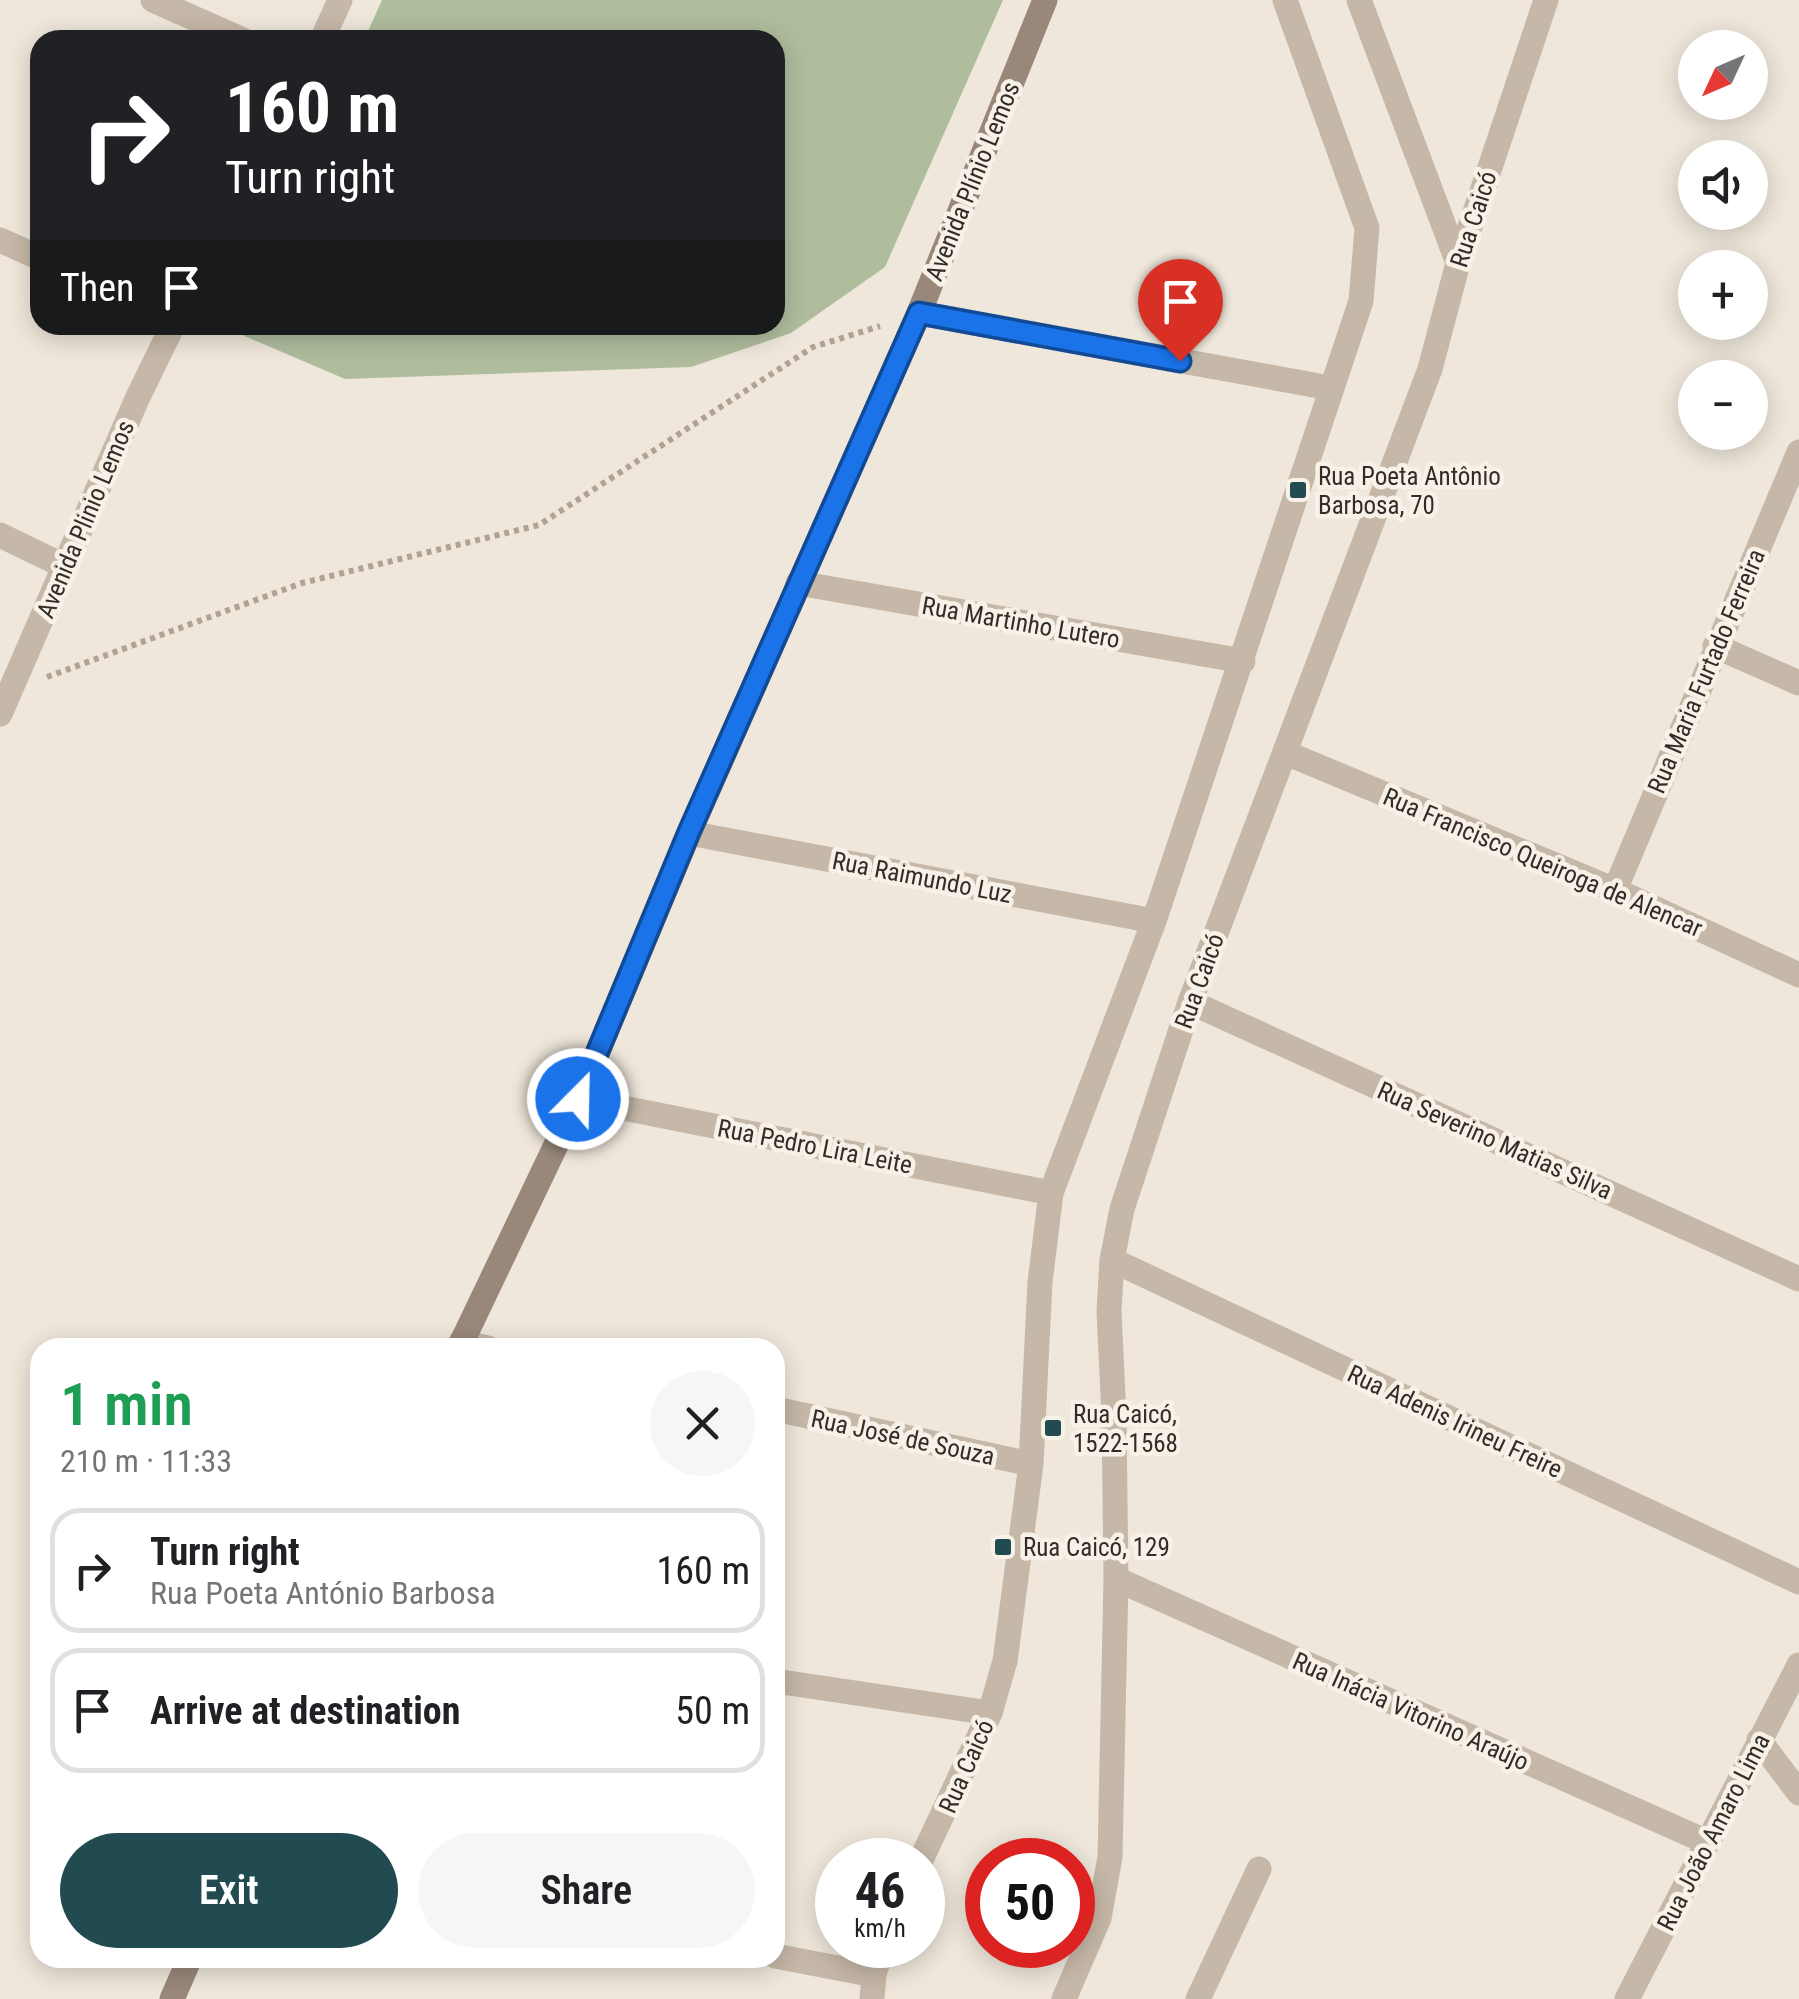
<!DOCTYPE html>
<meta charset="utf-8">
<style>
body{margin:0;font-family:"Roboto Condensed",sans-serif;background:#f6f6f6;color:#202124;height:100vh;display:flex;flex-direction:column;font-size:38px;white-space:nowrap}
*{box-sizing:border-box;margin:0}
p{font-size:32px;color:#757577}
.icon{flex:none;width:55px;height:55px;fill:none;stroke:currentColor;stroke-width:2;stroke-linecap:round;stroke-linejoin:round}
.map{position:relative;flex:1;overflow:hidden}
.side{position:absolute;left:30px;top:1338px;width:755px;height:630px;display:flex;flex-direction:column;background:#fff;border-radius:30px;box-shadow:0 5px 25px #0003}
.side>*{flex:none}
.banner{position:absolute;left:30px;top:30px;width:755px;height:305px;border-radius:30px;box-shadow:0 5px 25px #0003;background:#202124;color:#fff;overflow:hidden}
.needle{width:65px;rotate:226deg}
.fabs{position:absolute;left:1678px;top:30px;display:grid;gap:20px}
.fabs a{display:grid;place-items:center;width:90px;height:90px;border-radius:50%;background:#fff;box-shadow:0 5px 25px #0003;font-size:50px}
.speed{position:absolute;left:815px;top:1838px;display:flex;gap:20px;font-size:50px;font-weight:700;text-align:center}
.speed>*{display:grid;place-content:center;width:130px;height:130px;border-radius:50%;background:#fff;box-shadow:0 5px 25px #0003;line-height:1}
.speed small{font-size:25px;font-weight:400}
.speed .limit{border:15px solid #d22;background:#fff;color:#111}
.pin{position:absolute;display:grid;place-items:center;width:85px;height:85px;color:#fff;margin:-102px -42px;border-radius:50% 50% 50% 0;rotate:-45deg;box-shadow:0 0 10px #0007}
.pin .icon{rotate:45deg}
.me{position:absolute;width:110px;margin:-55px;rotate:23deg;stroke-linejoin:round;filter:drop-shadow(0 0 8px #0008)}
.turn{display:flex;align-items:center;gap:35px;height:210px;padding:0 30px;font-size:45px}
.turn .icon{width:130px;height:130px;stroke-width:2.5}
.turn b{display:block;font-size:70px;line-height:85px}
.then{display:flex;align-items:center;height:95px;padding:0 30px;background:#0003;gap:20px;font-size:38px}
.round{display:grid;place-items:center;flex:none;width:105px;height:105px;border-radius:52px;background:#f6f6f6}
.headline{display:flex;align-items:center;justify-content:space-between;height:170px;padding:0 30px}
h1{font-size:60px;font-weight:600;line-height:75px;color:#1e9e55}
.cta{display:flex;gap:20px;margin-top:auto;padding:20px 30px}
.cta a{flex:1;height:115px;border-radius:60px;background:#214a51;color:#fff;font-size:40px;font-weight:600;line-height:115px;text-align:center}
.cta a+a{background:#f6f6f6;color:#202124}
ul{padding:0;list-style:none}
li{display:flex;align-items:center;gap:30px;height:125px;margin:0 20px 15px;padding:0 10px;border:5px solid #e0e0e0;border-radius:30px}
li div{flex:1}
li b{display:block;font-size:38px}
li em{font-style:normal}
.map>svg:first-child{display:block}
</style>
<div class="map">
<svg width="1799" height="1999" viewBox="0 0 1799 1999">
<rect width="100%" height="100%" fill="#efe7db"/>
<path fill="#afbd9d" d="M382,0H1003L885,267L791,333L691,367L345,379L235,332L239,325H775V40H364Z"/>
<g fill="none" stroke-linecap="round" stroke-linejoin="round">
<path stroke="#b1a293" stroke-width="6" stroke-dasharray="5 5" stroke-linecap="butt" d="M47,677L302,583L539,525L813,347L880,326"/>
<path stroke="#c6b8a8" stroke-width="25" d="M153,0L243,40
M1359,0L1458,263
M322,40L340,0
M0,240L40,258
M919,313L1330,388
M0,535L64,566
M798,583L1243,661
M1715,646L1799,683
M0,714L137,399L173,325
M1286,753L1615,890L1799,975
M689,833L1154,921
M1615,890L1799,452
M1190,1002L1799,1279
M578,1099L1051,1193
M1112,1260L1799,1582
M461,1342L488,1348
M775,1409L1031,1464
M1116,1579L1707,1842
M775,1681L990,1713
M1759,1740L1799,1793
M921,1860L990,1713L1005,1661L1031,1464L1040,1282L1051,1193L1154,921L1361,301L1367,228L1285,0
M775,1956L874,1975
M872,1999L874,1975L883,1945
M1064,1999L1099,1918L1110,1857L1116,1579L1114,1417L1109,1311L1112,1260L1122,1209L1190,1002L1430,369L1458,263L1546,0
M1198,1999L1259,1869
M1627,1999L1799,1665"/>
<path stroke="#99887a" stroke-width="25" d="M459,1348L578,1099L689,833L919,313L1045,0
M172,1999L190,1958"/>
</g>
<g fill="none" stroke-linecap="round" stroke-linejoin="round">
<defs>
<path id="route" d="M578,1099L689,832L919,313L1180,361"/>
</defs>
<use href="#route" stroke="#114b97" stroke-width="25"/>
<use href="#route" stroke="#1a73e8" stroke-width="18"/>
</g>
<g fill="#214a51" stroke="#f7f1e7" stroke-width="4">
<rect x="1288" y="480" width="20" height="20" rx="5"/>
<rect x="1043" y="1418" width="20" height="20" rx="5"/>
<rect x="993" y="1537" width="20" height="20" rx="5"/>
</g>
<g text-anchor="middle" stroke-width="9" stroke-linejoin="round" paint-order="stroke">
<g font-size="25" fill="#332c28" stroke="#f7f1e7">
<text transform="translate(972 181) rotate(-68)" y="9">Avenida Plínio Lemos</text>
<text transform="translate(1473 219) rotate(-72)" y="9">Rua Caicó</text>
<text transform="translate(85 519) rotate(-67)" y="9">Avenida Plinio Lemos</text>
<text transform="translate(1021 622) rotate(10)" y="9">Rua Martinho Lutero</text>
<text transform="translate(1706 671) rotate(-67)" y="9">Rua Maria Furtado Ferreira</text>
<text transform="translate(1543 862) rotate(23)" y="9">Rua Francisco Queiroga de Alencar</text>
<text transform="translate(922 877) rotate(11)" y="9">Rua Raimundo Luz</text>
<text transform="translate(1199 981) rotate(-70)" y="9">Rua Caicó</text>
<text transform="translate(1495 1140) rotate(24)" y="9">Rua Severino Matias Silva</text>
<text transform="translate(815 1146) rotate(11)" y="9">Rua Pedro Lira Leite</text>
<text transform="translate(1455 1421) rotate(25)" y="9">Rua Adenis Irineu Freire</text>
<text transform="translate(903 1437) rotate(12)" y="9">Rua José de Souza</text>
<text transform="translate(1411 1711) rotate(24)" y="9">Rua Inácia Vitorino Araújo</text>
<text transform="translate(966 1766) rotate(-66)" y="9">Rua Caicó</text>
<text transform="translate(1713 1832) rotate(-63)" y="9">Rua João Amaro Lima</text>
</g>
<g font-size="25" fill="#332c28" stroke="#f7f1e7" text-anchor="start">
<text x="1318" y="485">Rua Poeta Antônio<tspan x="1318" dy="29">Barbosa, 70</tspan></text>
<text x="1073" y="1423">Rua Caicó,<tspan x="1073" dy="29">1522-1568</tspan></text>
<text x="1023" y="1556">Rua Caicó, 129</text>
</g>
</g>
</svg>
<div class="fabs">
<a><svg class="needle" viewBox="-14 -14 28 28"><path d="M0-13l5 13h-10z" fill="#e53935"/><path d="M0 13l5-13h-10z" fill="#757577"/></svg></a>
<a><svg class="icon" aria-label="sound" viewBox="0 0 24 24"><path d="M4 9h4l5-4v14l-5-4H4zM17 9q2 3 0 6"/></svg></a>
<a>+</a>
<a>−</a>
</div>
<div class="speed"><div>46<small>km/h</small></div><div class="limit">50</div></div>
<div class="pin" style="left:1180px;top:361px;background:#d93025"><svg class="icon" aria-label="arrive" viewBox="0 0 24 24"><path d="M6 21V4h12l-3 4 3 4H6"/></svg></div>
<svg class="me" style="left:578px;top:1099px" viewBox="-20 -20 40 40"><circle r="17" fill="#1a73e8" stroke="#fff" stroke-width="3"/><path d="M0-11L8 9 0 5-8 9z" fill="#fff"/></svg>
<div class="banner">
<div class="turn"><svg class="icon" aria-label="right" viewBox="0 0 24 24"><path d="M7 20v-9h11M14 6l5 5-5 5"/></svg><div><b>160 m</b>Turn right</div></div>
<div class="then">Then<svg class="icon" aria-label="arrive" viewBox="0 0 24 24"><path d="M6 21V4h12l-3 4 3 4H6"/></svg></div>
</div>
<section class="side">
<div class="headline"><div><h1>1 min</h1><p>210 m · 11:33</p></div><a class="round"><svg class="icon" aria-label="close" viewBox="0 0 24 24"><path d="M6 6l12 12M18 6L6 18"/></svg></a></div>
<ul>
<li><svg class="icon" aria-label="right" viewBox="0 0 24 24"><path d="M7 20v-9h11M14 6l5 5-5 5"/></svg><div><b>Turn right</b><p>Rua Poeta António Barbosa</p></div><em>160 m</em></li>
<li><svg class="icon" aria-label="arrive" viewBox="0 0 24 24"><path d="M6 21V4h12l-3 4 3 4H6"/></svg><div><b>Arrive at destination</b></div><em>50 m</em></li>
</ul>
<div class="cta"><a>Exit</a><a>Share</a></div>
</section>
</div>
